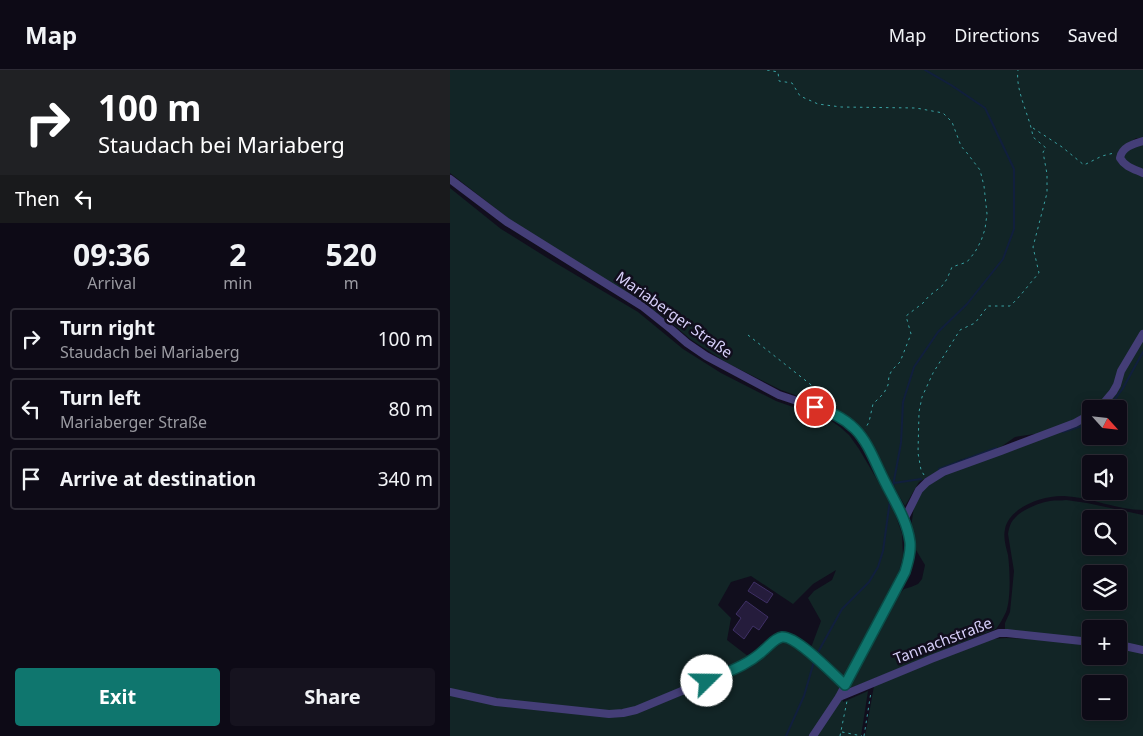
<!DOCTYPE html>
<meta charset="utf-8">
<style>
body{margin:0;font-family:"Noto Sans",sans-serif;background:#16131f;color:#f1f3f6;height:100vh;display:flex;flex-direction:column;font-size:19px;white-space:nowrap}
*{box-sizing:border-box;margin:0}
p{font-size:16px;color:#9a9aa1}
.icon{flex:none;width:28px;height:28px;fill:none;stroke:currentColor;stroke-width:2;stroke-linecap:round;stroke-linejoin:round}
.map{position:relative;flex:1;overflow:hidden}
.side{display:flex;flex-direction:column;background:#0d0a16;width:450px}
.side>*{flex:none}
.banner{background:#202124;color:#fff;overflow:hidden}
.needle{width:32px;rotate:117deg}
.fabs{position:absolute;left:632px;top:330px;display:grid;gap:10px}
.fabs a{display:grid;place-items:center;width:45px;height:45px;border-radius:5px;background:#0d0a16;box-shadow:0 2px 12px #0003,0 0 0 1px #2d2b35;font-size:25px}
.pin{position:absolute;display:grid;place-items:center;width:42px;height:42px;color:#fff;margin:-21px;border:2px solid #fff;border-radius:50%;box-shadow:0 1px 5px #0007}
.me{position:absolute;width:55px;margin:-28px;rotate:68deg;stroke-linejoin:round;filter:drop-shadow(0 0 4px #0008)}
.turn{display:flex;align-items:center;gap:18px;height:105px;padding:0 15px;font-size:22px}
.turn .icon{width:65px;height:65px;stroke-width:2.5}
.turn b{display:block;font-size:35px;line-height:42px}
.then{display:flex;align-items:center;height:48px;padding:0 15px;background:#0003;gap:10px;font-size:19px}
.eta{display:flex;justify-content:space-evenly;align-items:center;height:85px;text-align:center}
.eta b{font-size:30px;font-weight:700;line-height:35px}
.cta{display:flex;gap:10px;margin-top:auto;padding:10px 15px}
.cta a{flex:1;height:58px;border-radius:5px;background:#0f766e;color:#fff;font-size:20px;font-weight:700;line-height:58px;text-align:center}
.cta a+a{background:#16131f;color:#f1f3f6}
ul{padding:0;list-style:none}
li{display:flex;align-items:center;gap:15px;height:62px;margin:0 10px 8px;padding:0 5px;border:2px solid #2d2b35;border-radius:5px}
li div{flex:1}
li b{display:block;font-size:19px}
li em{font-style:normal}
header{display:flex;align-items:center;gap:30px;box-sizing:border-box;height:70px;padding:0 25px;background:#0d0a16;border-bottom:1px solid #2d2b35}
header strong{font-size:24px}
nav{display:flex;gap:28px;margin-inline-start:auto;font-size:18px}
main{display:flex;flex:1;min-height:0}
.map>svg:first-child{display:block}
</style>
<header>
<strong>Map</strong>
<nav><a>Map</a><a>Directions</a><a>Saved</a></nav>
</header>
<main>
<section class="side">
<div class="banner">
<div class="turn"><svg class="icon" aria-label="right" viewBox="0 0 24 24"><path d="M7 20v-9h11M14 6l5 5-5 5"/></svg><div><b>100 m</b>Staudach bei Mariaberg</div></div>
<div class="then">Then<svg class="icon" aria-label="left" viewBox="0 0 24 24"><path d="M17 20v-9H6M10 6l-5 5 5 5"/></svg></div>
</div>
<div class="eta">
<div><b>09:36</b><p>Arrival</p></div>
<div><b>2</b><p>min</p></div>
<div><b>520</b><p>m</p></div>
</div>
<ul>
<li><svg class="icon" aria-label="right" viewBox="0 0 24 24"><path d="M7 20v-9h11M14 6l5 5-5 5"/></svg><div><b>Turn right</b><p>Staudach bei Mariaberg</p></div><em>100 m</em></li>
<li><svg class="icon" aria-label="left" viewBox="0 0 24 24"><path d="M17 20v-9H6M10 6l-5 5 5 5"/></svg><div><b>Turn left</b><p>Mariaberger Straße</p></div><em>80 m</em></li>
<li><svg class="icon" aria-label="arrive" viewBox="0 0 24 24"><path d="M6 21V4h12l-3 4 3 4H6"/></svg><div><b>Arrive at destination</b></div><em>340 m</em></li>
</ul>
<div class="cta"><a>Exit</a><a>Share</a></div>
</section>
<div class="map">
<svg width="693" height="666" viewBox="0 0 693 666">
<rect width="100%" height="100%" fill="#110e1d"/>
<path fill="#122526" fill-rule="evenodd" d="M0,0H693V69L686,68L671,79L669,89L693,105V440C667,440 640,427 614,426C594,425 559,437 555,459C553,468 556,477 558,485C560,500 561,529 556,542C553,548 550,554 546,559L401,618L400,615L445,529L454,519L461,517L468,514L472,509L475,495L463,475L461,458L464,436L471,421L494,404L568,376L600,366L584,364L565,367L548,379L510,390L496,397L469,412L455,436L409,357L385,339L331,320L277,293L240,269L225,256L194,233L110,182L58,148L0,103ZM641,339H669V366H641ZM641,394H669V421H641Z
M693,73V101L687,99L672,88L673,82Z
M0,118L51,159L104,192L188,242L233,279L271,303L326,331L380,350L390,357L399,365L409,379L442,435L452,464L453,486L449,501L395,604L392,606L385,598L359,579L362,575L371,551L358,528L364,521L382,510L386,500L363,514L343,534L301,506L281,512L268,535L281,548L277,570L299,587L291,594L185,638L160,641L42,629L0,619Z
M616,430L637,433L693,445V578L669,573V559H641V570L555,560V553L560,542L564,501L558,464C559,459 560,453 564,449C571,440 588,433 600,431C605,430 611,431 616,430ZM641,449H669V476H641ZM641,504H669V531H641Z
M556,568L604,570L641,575V586H669V578L693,583V666H415L424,616L482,591L542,569ZM641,614H669V641H641Z
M331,571H336L346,574L357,586L393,615V632L418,621L411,666H0V624L159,647L293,599L310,589L326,574Z"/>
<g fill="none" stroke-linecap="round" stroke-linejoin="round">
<path stroke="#111f3d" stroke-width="2" d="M658,339L673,318L693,282
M613,362L641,353
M489,399L546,378
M444,413L471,409
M442,421L451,373L453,332L464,297L488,262L517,234L553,189L564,159V99L535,38L501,15L475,0
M367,584L392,539L419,512L428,497L433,481L440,430
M336,666L354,626L365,588"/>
</g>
<path fill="#251c3c" stroke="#3f3065" d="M304,512L323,524L317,533L298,521Z
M296,531L318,547L309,560L303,556L294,569L283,560L291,548L286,544Z"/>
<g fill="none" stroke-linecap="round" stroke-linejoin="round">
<path stroke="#39a2a3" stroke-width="1" stroke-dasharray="2.5 4" stroke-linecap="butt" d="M317,0L328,2L329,11L342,13L350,26L368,34L391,37L466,38L493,43L502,52L511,76L517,83L530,100L534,116L537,144L535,159L531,171L525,182L517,192L502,197L497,209L492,216L479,226L473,233L456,246L461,264L450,292L442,300L439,306L438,315L434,323L423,334L419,352L415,359
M583,58L612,77L634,95L652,86L664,83
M298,265L384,333L387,337
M474,405L471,400L468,383L469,342L472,327L483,303L510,260L525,253L538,236H560C571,226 579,214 589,203L583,177L597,123V104L593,82L596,78L583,67C580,46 565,21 568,0
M392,662L412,666
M390,666L397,631
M414,666L421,622"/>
<path stroke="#443e77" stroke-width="8" d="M693,71C683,74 672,77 670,88C675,97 684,99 693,103
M0,109L57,152L192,236L222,260L237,273L256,286L329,325L383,343L395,350L405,359L410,366L421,384L454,450L459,469L460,478L459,490L455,502L446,520L389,627L363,666
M648,339L652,335L663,322L667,315L671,301L693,264
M454,450L469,420L477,412L493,402L551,381L625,353L641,344
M669,575L679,577L693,580
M0,622L46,632L159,644L173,643L186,640L292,596L308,586L325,570L331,567H338L348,572L369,590L395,615
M389,627L481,589L549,563H557L641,572"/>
</g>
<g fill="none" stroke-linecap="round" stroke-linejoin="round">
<defs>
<path id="route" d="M257,611C277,602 297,596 314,580C319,576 325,568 332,567C346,565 384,605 395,615L455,502C458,492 461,482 460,472C457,449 443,429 433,408C425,392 418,372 405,359C393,347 380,342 365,337"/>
</defs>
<use href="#route" stroke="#0a4d48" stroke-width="12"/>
<use href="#route" stroke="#0f766e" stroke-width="9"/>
</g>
<g text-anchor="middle" stroke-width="5" stroke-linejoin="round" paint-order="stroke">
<g font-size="15" fill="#d7cffa" stroke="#110e1d">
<text transform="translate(224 245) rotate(35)" y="5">Mariaberger Straße</text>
<text transform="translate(493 571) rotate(-21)" y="5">Tannachstraße</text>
</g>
</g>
</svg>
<div class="fabs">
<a><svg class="needle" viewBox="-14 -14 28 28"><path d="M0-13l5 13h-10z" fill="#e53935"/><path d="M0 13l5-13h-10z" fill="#9a9aa1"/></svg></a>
<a><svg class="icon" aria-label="sound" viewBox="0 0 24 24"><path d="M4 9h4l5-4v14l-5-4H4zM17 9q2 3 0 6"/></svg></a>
<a><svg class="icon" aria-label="search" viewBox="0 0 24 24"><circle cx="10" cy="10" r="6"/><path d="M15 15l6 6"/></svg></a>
<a><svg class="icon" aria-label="layers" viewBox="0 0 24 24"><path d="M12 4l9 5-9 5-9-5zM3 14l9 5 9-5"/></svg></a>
<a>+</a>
<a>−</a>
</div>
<div class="pin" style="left:365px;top:337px;background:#d93025"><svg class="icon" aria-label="arrive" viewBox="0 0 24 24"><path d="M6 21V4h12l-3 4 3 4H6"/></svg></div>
<svg class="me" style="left:257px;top:611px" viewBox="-20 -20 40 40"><circle r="19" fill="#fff"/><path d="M0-13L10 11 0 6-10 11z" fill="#0f766e"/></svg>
</div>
</main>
